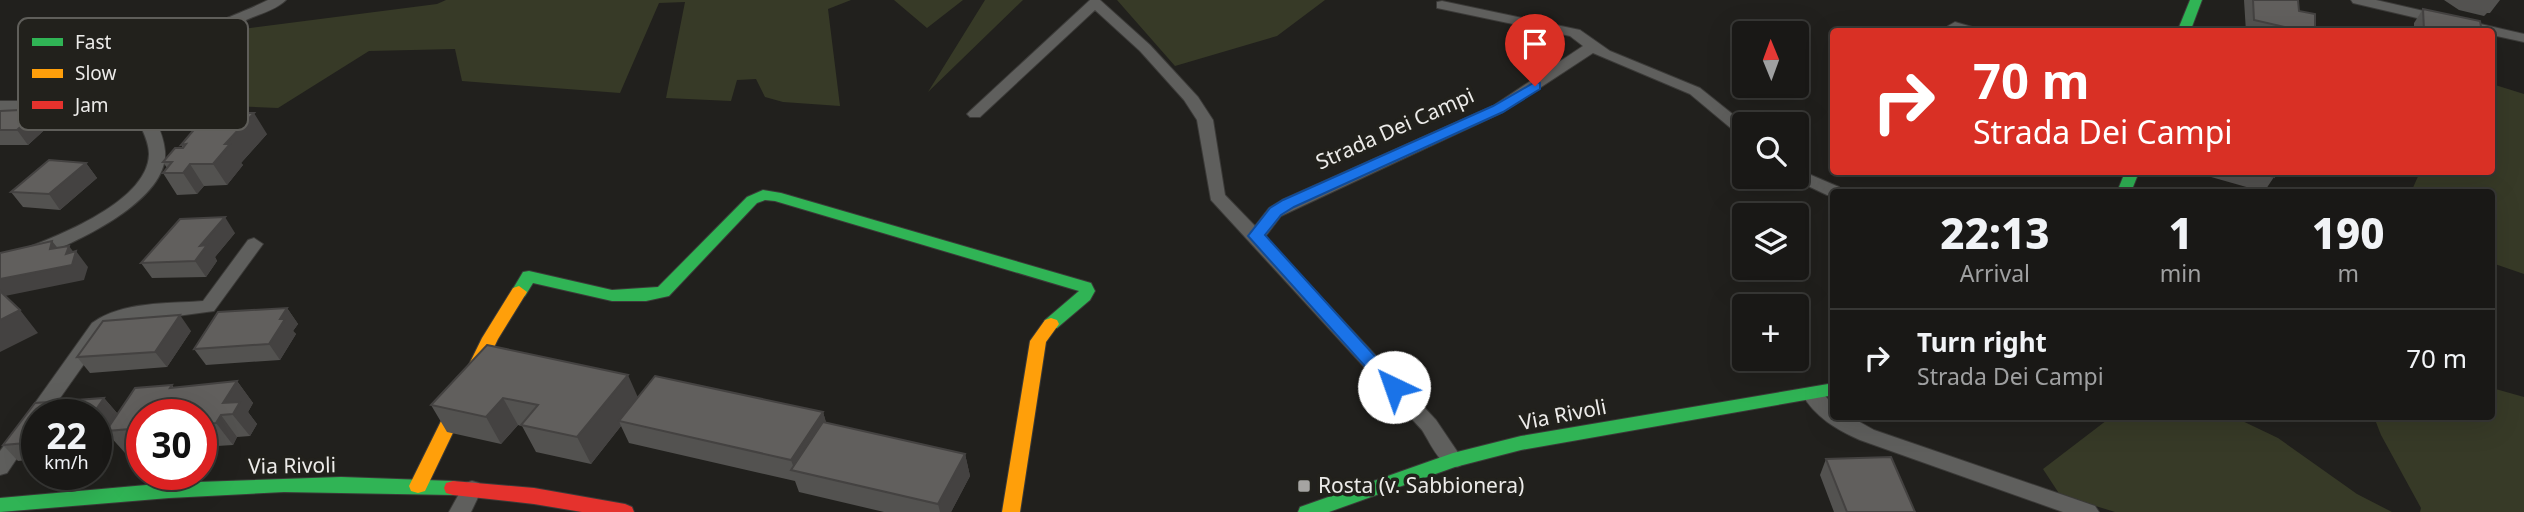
<!DOCTYPE html>
<style>
body{margin:0;font-family:"Noto Sans",sans-serif;background:#22211f;color:#f1f3f6;height:100vh;display:flex;flex-direction:column;font-size:26px;white-space:nowrap}
*{box-sizing:border-box;margin:0}
p{font-size:23px;color:#9fa0a1}
.icon{flex:none;width:38px;height:38px;fill:none;stroke:currentColor;stroke-width:2;stroke-linecap:round;stroke-linejoin:round}
.map{position:relative;flex:1;overflow:hidden}
.panel{position:absolute;left:1830px;top:189px;width:665px;height:231px;display:flex;flex-direction:column;background:#191816;border-radius:7px;box-shadow:0 7px 28px #0002,0 0 0 2px #373735}
.panel>*{flex:none}
.top-card{position:absolute;left:1830px;top:28px;width:665px;height:147px;border-radius:7px;box-shadow:0 7px 28px #0002,0 0 0 2px #373735;background:#d93025;color:#fff;overflow:hidden}
.needle{width:46px;rotate:359deg}
.buttons{position:absolute;left:1732px;top:21px;display:grid;gap:14px}
.buttons a{display:grid;place-items:center;width:77px;height:77px;border-radius:7px;background:#191816;box-shadow:0 7px 28px #0002,0 0 0 2px #373735;font-size:35px}
.speed{position:absolute;left:21px;top:399px;display:flex;gap:14px;font-size:35px;font-weight:700;text-align:center}
.speed>*{display:grid;place-content:center;width:91px;height:91px;border-radius:50%;background:#191816;box-shadow:0 7px 28px #0002,0 0 0 2px #373735;line-height:1}
.speed small{font-size:18px;font-weight:400}
.speed .limit{border:10px solid #d22;background:#fff;color:#111}
.pin{position:absolute;display:grid;place-items:center;width:60px;height:60px;color:#fff;margin:-72px -30px;border-radius:50% 50% 50% 0;rotate:-45deg;box-shadow:0 0 7px #0007}
.pin .icon{rotate:45deg}
.me{position:absolute;width:77px;margin:-38px;rotate:318deg;stroke-linejoin:round;filter:drop-shadow(0 0 5px #0008)}
.turn{display:flex;align-items:center;gap:24px;height:147px;padding:0 28px;font-size:32px}
.turn .icon{width:91px;height:91px;stroke-width:2.5}
.turn b{display:block;font-size:49px;line-height:60px}
.eta{display:flex;justify-content:space-evenly;align-items:center;height:119px;text-align:center}
.eta b{font-size:42px;font-weight:800;line-height:49px}
ul{padding:0;list-style:none}
li{display:flex;align-items:center;gap:21px;height:98px;padding:0 28px;border-top:2px solid #373735}
li div{flex:1}
li b{display:block;font-size:26px}
li em{font-style:normal}
.map>svg:first-child{display:block}
</style>
<div class="map">
<svg width="2524" height="512" viewBox="0 0 2524 512">
<rect width="100%" height="100%" fill="#21201d"/>
<path fill="#373a27" d="M446,0H851L828,9L840,106L783,102L765,97L756,79L737,80L731,101L666,98L685,2L659,3L620,93L462,81L455,49L369,51L278,108L157,103L182,55L235,30L437,4Z
M894,0H963L927,28Z
M985,0H1023L928,92Z
M1117,0H1325L1277,36L1175,66Z
M2492,84L2524,94V274L2492,263V192H2411L2420,172H2492Z
M2492,388L2524,397V512H2420L2421,508L2381,435L2374,417L2492,416Z
M2111,417H2234L2278,438L2357,494L2392,512H2115L2060,495L2043,469Z"/>
<g fill="none" stroke-linecap="round" stroke-linejoin="round">
<defs>
<path id="street" d="M268,0H286C278,8 264,13 253,17C222,31 184,44 162,72C134,108 162,116 165,151C170,208 44,258 0,270V258C40,243 148,206 149,154C149,135 134,120 133,102C89,111 45,113 0,111V101H71L135,93C155,38 222,23 268,0Z
M1090,0H1100L1150,45L1198,97L1213,120L1225,195L1255,226L1269,208L1282,200L1493,106L1583,46L1570,36L1437,8V2L1442,1L1580,30L1610,51L1700,88L1745,124V137L1739,135L1690,94L1593,53L1503,112L1281,216L1265,237L1436,420L1463,460L1460,466C1442,472 1431,444 1422,430L1211,200L1197,120L1184,100L1140,51L1095,10L980,117H970L967,114L970,111Z
M2351,0H2376L2524,34V42L2492,35V32H2477L2353,3Z
M1955,22L1979,29L1981,32L1950,29L1948,26Z
M1797,169L1839,187L1841,191L1834,192L1833,196L1827,195L1791,178L1797,177Z
M254,238L263,244L214,311L118,324L106,333L48,415H37V422L30,420L27,415L30,410L92,323C123,301 166,304 203,301L248,240Z
M1812,387L1819,389L1834,406V416H1849L1874,430L2095,506L2099,512H2063L1860,440C1837,430 1815,417 1802,394L1805,389Z
M24,425L31,428L34,433L7,473L0,475V451L17,428Z
M472,481L479,483L482,489L471,512H449L465,483Z"/>
<path id="fast" d="M2190,0H2202L2190,32H2177Z
M2125,172H2139L2131,192H2117Z
M763,190L781,193L1091,283L1095,291L1090,300L1057,328H1045L1043,324L1045,320L1079,291L775,201L765,200L757,203L669,296L646,301H612L533,283L525,296L519,298L511,292L523,272L529,271L612,290L658,287L747,197Z
M1834,383V395L1521,450L1455,467L1329,512H1298L1300,507L1453,453L1521,436Z
M341,477L453,481L460,483L462,488L460,493L453,495L284,492L169,498L0,512V498L169,483Z"/>
<path id="slow" d="M519,286L527,292L498,339L425,491L418,493L411,491L409,486L482,338L513,288Z
M1051,318L1057,320L1059,324L1046,342L1020,512H1002L1030,341L1045,320Z"/>
<path id="jam" d="M453,481L534,488L625,504L632,507L634,512H582L534,504L453,495L446,493L444,488L446,483Z"/>
</defs>
<use href="#street" stroke="#3b3a38" stroke-width="2"/>
<use href="#fast" stroke="#3b3a38" stroke-width="2"/>
<use href="#slow" stroke="#3b3a38" stroke-width="2"/>
<use href="#jam" stroke="#3b3a38" stroke-width="2"/>
<use href="#street" fill="#5f5f5d" fill-rule="evenodd"/>
<use href="#fast" fill="#30b455" fill-rule="evenodd"/>
<use href="#slow" fill="#ff9f0a" fill-rule="evenodd"/>
<use href="#jam" fill="#e5322d" fill-rule="evenodd"/>
</g>
<path fill="#535250" d="M2244,0H2298L2299,11L2315,32H2246Z
M2444,0H2500L2490,13H2487L2484,16L2459,10Z
M2423,9L2482,32H2414V23Z
M40,109L51,124L28,145H0V111Z
M267,134L241,163L243,165L227,185L204,186L197,194L177,195L163,173L167,168L163,162L183,148L181,145Z
M86,163L97,178L60,210L23,207L11,192Z
M2197,172H2274V177L2264,192L2197,173Z
M235,233L215,257L217,261L206,277L152,278L141,263Z
M287,308L298,324L293,331L296,334L280,360L206,365L194,349Z
M191,331L167,367L90,373L77,357Z
M487,345L638,397L823,412L826,423L965,454L970,476L951,512H884L799,492L795,481L629,443L621,426L591,464L536,452L522,426L518,425L501,444L447,432L431,405Z
M237,381L253,403L248,412L257,424L250,436L237,437L233,445L201,447V415H142V452L125,453L108,434L96,451V415H37V459L18,461L3,445L35,403L104,398L117,413L111,423L135,388L172,385L174,388Z
M1826,459L1915,512H1834L1820,475Z"/>
<path fill="#444241" d="M40,109L51,124L28,145L17,130Z
M254,113L267,134L241,163L243,165L227,185L213,164L225,144Z
M86,163L97,178L60,210L49,194Z
M190,164L204,186L197,194L183,173Z
M225,217L235,233L215,257L217,261L206,277L195,261L200,246Z
M52,241L65,257L50,249Z
M69,246L75,254L76,251L88,267L84,280L0,297V279Z
M287,308L298,324L293,331L296,334L280,360L269,344L280,319Z
M20,310L38,333L0,352V320Z
M180,315L191,331L167,367L155,352Z
M628,375L640,402L619,421L621,426L591,464L577,437Z
M237,381L253,403L248,412L257,424L250,436L223,403Z
M104,398L117,413L111,423L113,426L106,431L108,434L96,451V416L95,411Z
M503,398L518,425L501,444L486,417Z
M823,412L830,435L795,471L791,460Z
M221,415L237,437L233,445L216,423Z
M965,454L970,476L951,512H940L938,504Z"/>
<path fill="#615f5d" stroke="#444241" stroke-width="2" d="M2253,0H2298L2299,11L2315,14V32H2306L2254,20Z
M2423,9L2480,21L2482,32H2432L2424,30Z
M40,109L17,130H0V111Z
M208,113H254L225,144H230L213,164H190L183,173H163L172,162H163L175,148H183L186,144L181,145Z
M49,160L86,163L49,194L11,192Z
M2256,172H2274V177Z
M225,217L200,246L207,245L195,261L141,263L180,219Z
M52,241L50,249L69,246L66,254L76,251L72,265L0,279V253Z
M0,291L20,310L0,320Z
M287,308L280,319H285L269,344L194,349L218,312Z
M180,315L155,352L77,357L103,321Z
M487,345L628,375L577,437L521,425L538,405L503,398L486,417L431,405Z
M655,376L823,412L791,460L619,421Z
M237,381L223,403L240,402L233,414L221,415L216,423L201,424V415H142V428L106,431L135,388L172,385L170,388Z
M104,398L95,411L100,410L96,416V415H37V442L3,445L35,403Z
M823,422L965,454L938,504L791,470Z
M1891,457L1915,512H1847L1826,459Z"/>
<path fill="#1a73e8" stroke="#114b97" stroke-width="2" d="M1535,82L1540,83V89L1503,112L1294,207L1281,215L1265,235L1403,387L1401,392H1388L1248,236L1270,208L1283,200L1493,106Z"/>
<rect fill="#a5a4a2" stroke="#22211c" stroke-width="2.5" x="1297" y="479" width="14" height="14" rx="3.5"/>
<g text-anchor="middle" stroke-width="7" stroke-linejoin="round" paint-order="stroke">
<g font-size="21" fill="#ecebe9" stroke="#22211c">
<text transform="translate(1395 129) rotate(-24)" y="7">Strada Dei Campi</text>
<text transform="translate(1563 415) rotate(-11)" y="7">Via Rivoli</text>
<text transform="translate(292 466) rotate(-1)" y="7">Via Rivoli</text>
</g>
<g font-size="21" fill="#ecebe9" stroke="#22211c" text-anchor="start">
<text x="1318" y="493">Rosta (v. Sabbionera)</text>
</g>
</g>
<rect x="18" y="18" width="230" height="112" rx="10" fill="#22211c" stroke="#5f5e5a" stroke-width="2"/>
<rect x="32" y="38" width="31" height="8" fill="#30b455"/>
<rect x="32" y="69" width="31" height="9" fill="#ff9f0a"/>
<rect x="32" y="101" width="31" height="8" fill="#e5322d"/>
<g font-size="19" fill="#ecebe9">
<text x="75" y="49">Fast</text>
<text x="75" y="80">Slow</text>
<text x="75" y="112">Jam</text>
</g>
</svg>
<div class="buttons">
<a><svg class="needle" viewBox="-14 -14 28 28"><path d="M0-13l5 13h-10z" fill="#e53935"/><path d="M0 13l5-13h-10z" fill="#9fa0a1"/></svg></a>
<a><svg class="icon" aria-label="search" viewBox="0 0 24 24"><circle cx="10" cy="10" r="6"/><path d="M15 15l6 6"/></svg></a>
<a><svg class="icon" aria-label="layers" viewBox="0 0 24 24"><path d="M12 4l9 5-9 5-9-5zM3 14l9 5 9-5"/></svg></a>
<a>+</a>
</div>
<div class="speed"><div>22<small>km/h</small></div><div class="limit">30</div></div>
<div class="pin" style="left:1535px;top:86px;background:#d93025"><svg class="icon" aria-label="arrive" viewBox="0 0 24 24"><path d="M6 21V4h12l-3 4 3 4H6"/></svg></div>
<svg class="me" style="left:1394px;top:387px" viewBox="-20 -20 40 40"><circle r="19" fill="#fff"/><path d="M0-13L10 11 0 6-10 11z" fill="#1a73e8"/></svg>
<div class="top-card">
<div class="turn"><svg class="icon" aria-label="right" viewBox="0 0 24 24"><path d="M7 20v-9h11M14 6l5 5-5 5"/></svg><div><b>70 m</b>Strada Dei Campi</div></div>
</div>
<section class="panel">
<div class="eta">
<div><b>22:13</b><p>Arrival</p></div>
<div><b>1</b><p>min</p></div>
<div><b>190</b><p>m</p></div>
</div>
<ul>
<li><svg class="icon" aria-label="right" viewBox="0 0 24 24"><path d="M7 20v-9h11M14 6l5 5-5 5"/></svg><div><b>Turn right</b><p>Strada Dei Campi</p></div><em>70 m</em></li>
</ul>
</section>
</div>
